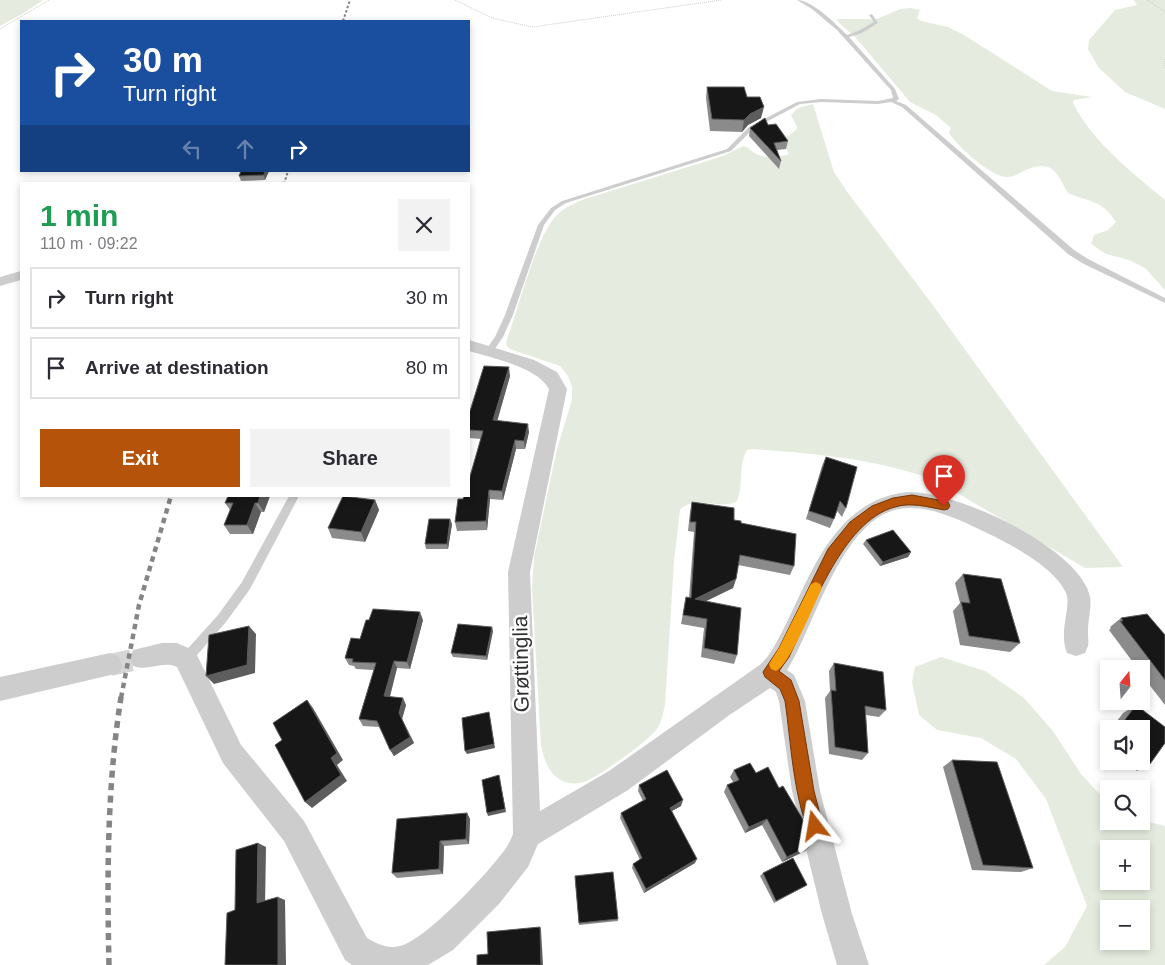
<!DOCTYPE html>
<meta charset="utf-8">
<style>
body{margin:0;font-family:Helvetica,sans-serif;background:#f2f2f3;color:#2b2b33;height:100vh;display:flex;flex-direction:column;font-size:19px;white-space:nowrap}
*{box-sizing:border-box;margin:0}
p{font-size:16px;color:#7c7c81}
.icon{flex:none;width:28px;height:28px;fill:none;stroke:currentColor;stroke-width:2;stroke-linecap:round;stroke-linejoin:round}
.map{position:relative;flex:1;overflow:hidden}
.drawer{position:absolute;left:20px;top:182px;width:450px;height:315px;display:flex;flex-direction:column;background:#fff;border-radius:0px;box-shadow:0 2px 8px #0003}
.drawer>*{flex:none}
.top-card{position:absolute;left:20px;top:20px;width:450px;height:152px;border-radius:0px;box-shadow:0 2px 8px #0003;background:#1a4fa0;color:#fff;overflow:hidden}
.needle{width:32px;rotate:17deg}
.fabs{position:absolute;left:1100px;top:660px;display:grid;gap:10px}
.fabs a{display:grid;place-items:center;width:50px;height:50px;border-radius:0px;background:#fff;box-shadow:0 2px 8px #0003;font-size:25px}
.pin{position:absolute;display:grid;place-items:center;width:42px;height:42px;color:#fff;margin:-51px -21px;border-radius:50% 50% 50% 0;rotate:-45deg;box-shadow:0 0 5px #0007}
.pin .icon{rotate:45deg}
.me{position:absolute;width:55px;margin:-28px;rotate:346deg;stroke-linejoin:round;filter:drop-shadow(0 0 4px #0008)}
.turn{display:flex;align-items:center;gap:18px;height:105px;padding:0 20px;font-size:22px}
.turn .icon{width:65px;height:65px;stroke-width:2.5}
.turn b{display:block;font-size:35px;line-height:42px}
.lanes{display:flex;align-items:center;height:48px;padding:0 20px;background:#0003;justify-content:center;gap:25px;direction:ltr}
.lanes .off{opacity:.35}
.round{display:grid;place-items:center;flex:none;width:52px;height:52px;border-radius:0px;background:#f2f2f3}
.headline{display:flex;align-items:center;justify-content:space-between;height:85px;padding:0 20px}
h1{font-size:30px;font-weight:800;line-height:38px;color:#1e9e55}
.cta{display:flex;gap:10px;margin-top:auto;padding:10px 20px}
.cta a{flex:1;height:58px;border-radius:0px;background:#b45309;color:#fff;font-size:20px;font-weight:800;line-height:58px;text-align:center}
.cta a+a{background:#f2f2f3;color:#2b2b33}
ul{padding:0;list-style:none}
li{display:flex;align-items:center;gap:15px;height:62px;margin:0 10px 8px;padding:0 10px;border:2px solid #e1e1e2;border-radius:0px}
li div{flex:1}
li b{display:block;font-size:19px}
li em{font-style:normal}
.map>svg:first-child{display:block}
</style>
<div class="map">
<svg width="1165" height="965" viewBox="0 0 1165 965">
<rect width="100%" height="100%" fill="#fff"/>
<path fill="#e5ecdf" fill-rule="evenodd" d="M0,0H43L24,13L0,26Z
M1134,0H1165V109L1125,92L1099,68L1088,49L1089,40L1115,10L1137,5Z
M911,8L920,10L917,18L921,21L948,27L964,35L1052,91L1092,97L1074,100L1073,103C1094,144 1131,171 1165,200V290L1145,268L1129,260L1106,254L1091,244L1094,235L1108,230L1116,222C1101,199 1091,203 1068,193C1058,176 1054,159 1028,169C1020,172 1016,177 1007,177C991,177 958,147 949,133L951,128L936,115L910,102L856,38L838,22L837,19H877L900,9Z
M813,104L834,172L848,193L932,304L1123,567L1085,568L935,480C877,459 813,453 752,449L747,450C738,464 744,485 737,501C721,511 693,494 680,510L674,561L665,705C663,713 662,723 656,730C648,741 597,778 584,782C581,783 573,784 569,783C550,779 545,762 541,746L532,589L534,557L557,449L572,400V387L568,376L560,366L510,349L507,346L506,342C518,311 536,234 558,214C565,207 575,203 585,199L723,156L743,146C748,147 749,149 753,152C763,159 778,158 789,154L782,141L796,130L797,127L791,115L798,108Z
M941,657L985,671L1024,698L1053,731L1081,774L1109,804V821L1141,820L1165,826V965H1044L1065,947L1087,906L1046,799L1016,759L981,738L937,730L919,715L912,682L915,667ZM1109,849H1141V881H1109ZM1109,909H1141V941H1109Z"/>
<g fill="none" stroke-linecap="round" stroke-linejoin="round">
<path stroke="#d6d6d6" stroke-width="22" stroke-dasharray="22 11" stroke-linecap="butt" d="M110,665L142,658"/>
<path stroke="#cdcdcd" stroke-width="1" stroke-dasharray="1 1" stroke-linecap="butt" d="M455,0L492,18L532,27L721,0
M1147,0L1165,12
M0,29L49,0
M1165,59V69"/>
<path fill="#cdcdcd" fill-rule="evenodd" d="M797,0C812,0 836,24 847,35L858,31L874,22L869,15L872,14L878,23L862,33L849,37L895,89L899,99L896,101L906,105L1074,250L1088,259L1165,298V303L1082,263L1068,254L902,107L891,102L878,104L821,102L800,104L753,129L731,151L566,203L555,210L544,225L513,315L503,337L492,353H486L485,351L495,337L505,315L538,225L551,208L562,201L727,149L749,127L797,102L821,99L878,101L893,98L891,90L837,30L812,9Z
M289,496H299L250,589L226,622L190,663L186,665L182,663L180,659L182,655L218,615L242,582Z"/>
<path fill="#cdcdcd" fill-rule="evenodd" d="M21,271V280L0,286V277Z
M469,340L534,360L557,372L567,389L530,572L540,811L609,771L761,664C773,652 779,637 787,622C808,579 827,527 871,503C882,497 898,492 911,492C959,493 1064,542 1086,586C1088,590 1089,593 1090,597C1092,609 1087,622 1088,635C1088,638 1089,643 1088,646C1087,648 1086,651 1085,653L1076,656L1067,653C1058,632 1072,606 1066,593C1055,567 1010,544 985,532C962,521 936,508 910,508C843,507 816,626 787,670L794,675L805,701L820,791L852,914L869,965H837L822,914L792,791L779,701L776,692L770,688L728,716L628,790L538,844L528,867L499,904L453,950L428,965H352L345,960L284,841L223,763L177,667C163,660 148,672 133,666L130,658L133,650L162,643H177L195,651L241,745L304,821L367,938C377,944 388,949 400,946C426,940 490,871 506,848C509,844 511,839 513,834L508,572L549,389C537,367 492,358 469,351Z
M110,653L119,657L122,665L119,673L0,701V677Z"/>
<path stroke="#858585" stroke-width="2" stroke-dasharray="2.5 2" stroke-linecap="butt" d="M343,21L350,0
M284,184L288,171"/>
<path stroke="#858585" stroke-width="4.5" stroke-dasharray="5.5 4.5" stroke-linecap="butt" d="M121,698L139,605L171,496"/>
<path stroke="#858585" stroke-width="5.5" stroke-dasharray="7 5.5" stroke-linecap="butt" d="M109,965C107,876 107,786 121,697"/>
</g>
<path fill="#8b8b8b" d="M707,87L747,97L761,118L748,125L742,132L710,131L706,98Z
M768,125L788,141L786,149L777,150L781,161L779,169L749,136L750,128Z
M269,171L265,180L241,181L239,176Z
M510,376L497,420L529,432L525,449H516L503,500L490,499L487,530L457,531L455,522L463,499L481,439L469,438V411H470Z
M826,457L846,508L842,517L837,511L834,519L830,528L806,519L822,466Z
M228,496H270L264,512H261L253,534H230L224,525L230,510L225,503Z
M375,500L379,510L365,542L332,538L328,528Z
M692,502L741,523L794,566L790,575L738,565L736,579L733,588L706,601L737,655L734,664L701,657L704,628L681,624L686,597L689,598L694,532L688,531L690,512Z
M452,524L448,549H426L425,544Z
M866,540L911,552L908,557L880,566L863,544Z
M963,574L1020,643L1010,652L960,645L953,611L960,603L955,583Z
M1121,618L1165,635V705L1141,674V669H1138L1109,630L1111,628L1110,627Z
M423,620L410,669L397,668L390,697L406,705L402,719L414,743L394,756L379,727L363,726L359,719L374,670L356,669L354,666L349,665L345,658L360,639Z
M493,631L487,660L453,657L451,653Z
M834,663L886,710L879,717L866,715L868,753L862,760L829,754L825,698L830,691L829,671Z
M1136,705L1150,764L1137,771L1124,761H1141V729H1111L1123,713Z
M1109,731V749L1100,742Z
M952,760L1033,868L1021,872L972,870L943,767Z
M734,770L756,773L810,846L805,851L782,862L762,825L745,833L724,792L727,785L733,782L730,777Z
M639,785L681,806L672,811L695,863L644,893L632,868L633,864L640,860L620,818L621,813L643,801L638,791Z
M467,813L470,819L469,844L444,846L443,874L397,878L392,873Z
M763,873L807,885L774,903L760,876Z
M575,879L618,919V921L579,925Z"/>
<path fill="#5d5d5d" d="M764,107L761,118L748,125L742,132L744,120L750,114Z
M265,171H269L265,180L264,175Z
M509,367L510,376L495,429L493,420Z
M528,424L529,432L525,449L524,441Z
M515,440L516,449L503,500L502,491Z
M489,490L490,499L487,530L486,521Z
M260,496H270L264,512L258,503Z
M375,500L379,510L365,542L361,532Z
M255,503L261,512L253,534L247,525Z
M450,519L452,524L448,549L447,544Z
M911,552L908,557L880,566L883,562Z
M736,579L733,588L692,608L695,599Z
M420,612L423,620L410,669L407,662Z
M249,626L256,634L255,673L214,684L206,676Z
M492,627L493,631L487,660L486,656Z
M394,661L397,668L388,703L384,696Z
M403,698L406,705L402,719L414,743L394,756L390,750Z
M307,700L313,708L343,760L337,765L347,781L312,808L305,802Z
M489,712L495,748L467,754L465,751Z
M499,775L506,812L488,816L487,813Z
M683,800L681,806L668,813L670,808Z
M467,813L470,819L469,844L466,839Z
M767,819L762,825L745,833L749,827Z
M440,841L444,846L443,874L439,869Z
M258,843L266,847L265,906L257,903Z
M810,846L805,851L782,862L787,857Z
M697,859L695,863L644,893L646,889Z
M278,897L285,900L286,965H278Z
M540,927L541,930L543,965H541Z"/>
<path fill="#171717" stroke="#5d5d5d" d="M707,87H744L747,97H760L764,107L750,114L744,120L712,119Z
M765,118L768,125L776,124L788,141L774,143L781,161L750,128Z
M241,171H265L264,175L239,176Z
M484,366L509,367L493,420L528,424L524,441L515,440L502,491L489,490L486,521L455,522L458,499H463L464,496H469V480L483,431L469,430V411H470Z
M826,457L857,467L846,508L840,501L834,519L809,511Z
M228,496H260L258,503H255L247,525H224L233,503H225Z
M343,496L375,500L361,532L328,528Z
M692,502L734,508V520L741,521V523L796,534L794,566L740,555L736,579L695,599L741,608L737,655L704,648L707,619L683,615L686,597L691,598L696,522H690Z
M429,519H450L447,544H425Z
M893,530L911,552L883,562L866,540Z
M963,574L1001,579L1020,643L969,636L961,602L970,603Z
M373,609L420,612L407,662L394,661L384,696L403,698L399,713L410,737L390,750L377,721L359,719L376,663L352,662L353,659L345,658L351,638L360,639L366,620H369Z
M1147,614L1165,635V680L1120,621H1123L1121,618Z
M458,624L492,627L486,656L451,653Z
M249,626L247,665L206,676L209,635Z
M834,663L883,672L886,710L865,706L868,753L835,747L831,690L836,691Z
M307,700L337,753L331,758L341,775L305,802L275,745L282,740L273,723Z
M1136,705L1165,727V743L1150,764L1141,757V729H1118Z
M489,712L494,744L465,751L462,718Z
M952,760L997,762L1033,868L983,865Z
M750,763L756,773L768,767L779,788L783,786L805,823L810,846L787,857L767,819L749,827L727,785L739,780L734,770Z
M667,770L683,800L670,808L697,859L646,889L633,864L642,858L621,813L646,799L639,785Z
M499,775L505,809L487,813L482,780Z
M467,813L466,839L440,841L439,869L392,873L397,819Z
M258,843L257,903L278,897V965H225L227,913L235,910L236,850Z
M793,858L807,885L776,901L763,873Z
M613,872L618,919L579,923L575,876Z
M540,927L541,965H477V955L488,954L487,932Z"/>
<path fill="#b45309" stroke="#753606" d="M912,495L944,501L948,502L950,506L948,509L944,510C928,507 911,502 895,507C842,521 811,612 789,657L779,671L791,680L799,701L814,791L823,826L821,832L815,835L809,832C793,794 791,742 785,701L780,689L765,677L763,672L779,648L828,549L850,522L872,506L893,498Z"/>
<path fill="#f59e0b" d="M816,582L820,584L822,588C814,604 790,665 776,671L771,669L769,664L779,648L811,584Z"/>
<g text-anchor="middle" stroke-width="5" stroke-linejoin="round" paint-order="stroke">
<g font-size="21" fill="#303030" stroke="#fff">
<text transform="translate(521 664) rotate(-91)" y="7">Grøttinglia</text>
</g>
</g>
</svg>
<div class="fabs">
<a><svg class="needle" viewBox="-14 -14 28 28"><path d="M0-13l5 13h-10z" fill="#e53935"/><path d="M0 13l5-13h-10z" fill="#7c7c81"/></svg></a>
<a><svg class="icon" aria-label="sound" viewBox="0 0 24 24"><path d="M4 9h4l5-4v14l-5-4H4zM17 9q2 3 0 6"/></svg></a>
<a><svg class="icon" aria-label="search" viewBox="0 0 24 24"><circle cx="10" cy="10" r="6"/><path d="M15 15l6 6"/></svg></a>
<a>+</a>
<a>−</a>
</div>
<div class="pin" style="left:944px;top:506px;background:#d93025"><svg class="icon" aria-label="arrive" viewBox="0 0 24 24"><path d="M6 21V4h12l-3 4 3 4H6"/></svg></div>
<svg class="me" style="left:815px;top:826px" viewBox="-20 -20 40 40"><path d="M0-17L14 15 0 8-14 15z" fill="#b45309" stroke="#fff" stroke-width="4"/></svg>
<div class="top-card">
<div class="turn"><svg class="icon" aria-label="right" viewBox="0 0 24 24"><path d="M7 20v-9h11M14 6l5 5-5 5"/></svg><div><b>30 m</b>Turn right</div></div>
<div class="lanes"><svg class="icon off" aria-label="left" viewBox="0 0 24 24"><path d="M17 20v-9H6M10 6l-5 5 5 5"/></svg><svg class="icon off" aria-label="ahead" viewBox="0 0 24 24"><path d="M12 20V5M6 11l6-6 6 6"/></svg><svg class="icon" aria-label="right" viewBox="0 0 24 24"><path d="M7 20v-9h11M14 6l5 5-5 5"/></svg></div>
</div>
<section class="drawer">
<div class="headline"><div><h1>1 min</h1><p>110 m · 09:22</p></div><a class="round"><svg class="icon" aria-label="close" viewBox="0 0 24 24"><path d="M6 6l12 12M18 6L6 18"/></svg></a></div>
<ul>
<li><svg class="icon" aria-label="right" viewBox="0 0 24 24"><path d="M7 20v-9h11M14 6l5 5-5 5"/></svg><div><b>Turn right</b></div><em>30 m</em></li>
<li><svg class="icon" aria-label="arrive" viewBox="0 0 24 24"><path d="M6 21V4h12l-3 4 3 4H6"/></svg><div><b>Arrive at destination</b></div><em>80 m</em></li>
</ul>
<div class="cta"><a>Exit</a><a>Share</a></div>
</section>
</div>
